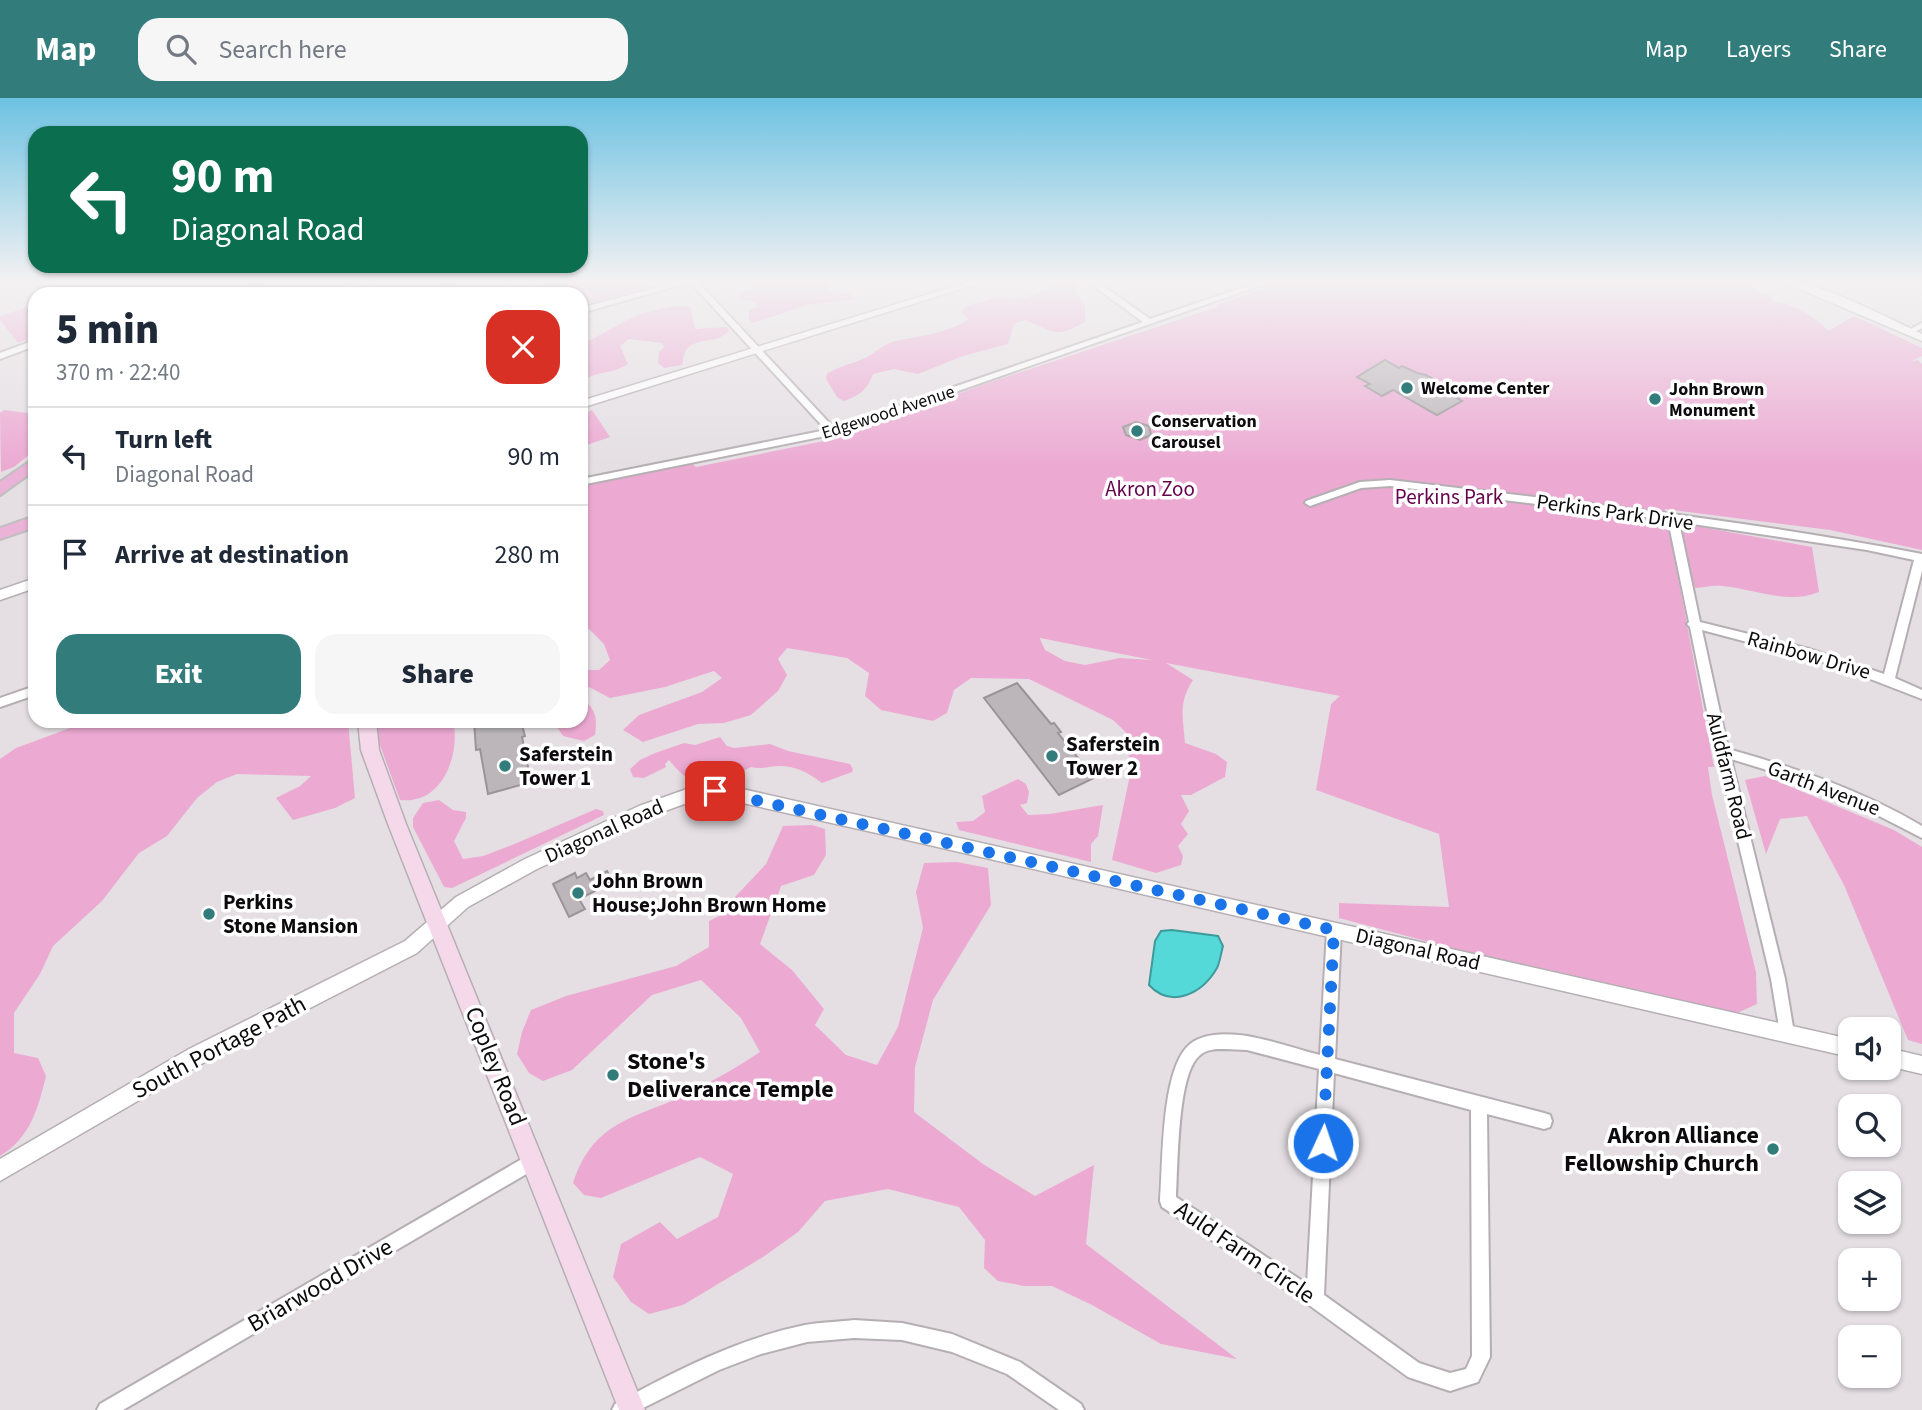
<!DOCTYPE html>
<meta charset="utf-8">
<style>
body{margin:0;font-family:"Source Sans 3",sans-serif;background:#f6f6f7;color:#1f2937;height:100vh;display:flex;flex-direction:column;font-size:26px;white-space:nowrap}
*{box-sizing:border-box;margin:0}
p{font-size:23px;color:#747a83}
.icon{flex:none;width:38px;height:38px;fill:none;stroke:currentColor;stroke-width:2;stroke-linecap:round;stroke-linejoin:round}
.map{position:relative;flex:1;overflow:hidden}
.panel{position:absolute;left:28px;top:189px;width:560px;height:441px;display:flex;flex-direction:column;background:#fff;border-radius:21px;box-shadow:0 2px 5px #0004}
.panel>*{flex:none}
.hud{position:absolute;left:28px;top:28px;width:560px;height:147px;border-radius:21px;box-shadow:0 2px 5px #0004;background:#0b6e4f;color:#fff;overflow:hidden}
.buttons{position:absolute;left:1838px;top:919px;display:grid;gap:14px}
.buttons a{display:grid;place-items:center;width:63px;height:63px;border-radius:14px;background:#fff;box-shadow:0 2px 5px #0004;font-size:35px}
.pin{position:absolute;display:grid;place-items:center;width:60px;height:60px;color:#fff;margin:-30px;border-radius:14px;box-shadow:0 4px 10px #0006}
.me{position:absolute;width:77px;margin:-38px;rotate:3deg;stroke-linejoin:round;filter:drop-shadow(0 0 5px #0008)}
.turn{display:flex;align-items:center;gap:24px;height:147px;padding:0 28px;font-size:32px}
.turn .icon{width:91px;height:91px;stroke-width:2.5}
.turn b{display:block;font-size:49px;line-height:60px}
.round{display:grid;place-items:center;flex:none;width:74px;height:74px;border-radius:21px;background:#f6f6f7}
.overview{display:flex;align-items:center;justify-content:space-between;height:119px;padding:0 28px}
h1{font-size:42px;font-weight:800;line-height:52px}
.button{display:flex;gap:14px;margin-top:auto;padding:14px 28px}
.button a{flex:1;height:80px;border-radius:21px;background:#327c7c;color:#fff;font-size:28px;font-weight:800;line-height:80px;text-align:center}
.button a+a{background:#f6f6f7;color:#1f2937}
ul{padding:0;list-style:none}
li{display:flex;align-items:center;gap:21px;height:98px;padding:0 28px;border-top:2px solid #e0e1e3}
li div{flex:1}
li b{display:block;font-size:26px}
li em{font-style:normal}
header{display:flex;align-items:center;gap:42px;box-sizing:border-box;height:98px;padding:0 35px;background:#327c7c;color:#fff}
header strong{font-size:33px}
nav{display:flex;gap:38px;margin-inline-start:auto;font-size:24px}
.search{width:490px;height:63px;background:#f6f6f7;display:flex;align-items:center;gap:18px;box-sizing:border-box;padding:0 24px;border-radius:21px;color:#747a83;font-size:26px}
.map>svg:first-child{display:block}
</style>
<header>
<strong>Map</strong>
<div class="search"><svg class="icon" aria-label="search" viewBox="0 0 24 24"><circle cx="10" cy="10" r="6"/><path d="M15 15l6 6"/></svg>Search here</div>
<nav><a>Map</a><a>Layers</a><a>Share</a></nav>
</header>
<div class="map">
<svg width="1922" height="1312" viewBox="0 0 1922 1312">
<rect width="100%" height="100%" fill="#e5dfe3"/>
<path fill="#ecaad3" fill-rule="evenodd" d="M544,184H639L644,190L581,208V196H552Z
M761,184H834L830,185L829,193L851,196L856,201L807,207L753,225L749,221V212L757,208L756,204L739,201V197Z
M1065,184L1076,186L1077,189L1074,192L1085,208V224C1052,242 1055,233 1025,222L1014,226L1008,246L963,258L918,276L894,271L873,276C867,292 860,297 844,303L837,299L826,281L827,276C840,267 855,266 867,259C877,253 886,245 896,243C923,237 945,236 969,221L960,213L970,207L1001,198L1011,201L1026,200Z
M1284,184H1734L1742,187L1751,186L1755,193L1770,197L1774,204C1794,206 1815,218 1828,233L1854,218L1922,250V258L1910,264L1918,262L1922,266V452L1830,432L1665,411L1714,669H1708L1712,697L1756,874L1757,906L1724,921L1557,883L1452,850L1339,820V805L1449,809L1439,736L1316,692L1331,606L1340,598L1166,565L1193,582C1178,605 1183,619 1185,645L1216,656L1227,664L1225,679L1191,697H1181L1189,713L1181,726L1188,736L1178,748L1183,758L1181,767L1156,775L1112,762L1133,663L1128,657L1135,643L1113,622L1029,581L971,580L954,592L947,615L933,623L881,612L865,598L869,575L847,560L787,550L778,561L787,577L778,593L751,617L724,625L698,626L643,644L623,632L639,617L702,594L722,580L714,573L665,589L610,600L581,585V572H599L610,562L604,546L588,530L581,531V389C617,379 655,370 693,366L696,369L834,341L985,286L1217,209L1218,206ZM1040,541V540L1152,562L1120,560L1085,567L1065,563L1045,552Z
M34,207L35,239L18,245L0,222V218Z
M673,208H690L695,231L726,229L729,232C719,247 698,238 687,251C683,255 684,261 682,267L664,270L658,265L659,254L664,249L662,245L629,241L620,248L628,266C613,276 595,273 581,284V247L639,216Z
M4,312L35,316V328L32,330L35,331V352L14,369L1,374L0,315Z
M592,312L610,339L581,349V317Z
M1690,427L1812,449L1819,494C1787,507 1755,491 1722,488C1712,487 1704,490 1695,490C1687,471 1679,450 1681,429Z
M581,601C597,610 597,621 595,637L584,643L563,638L553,623H581Z
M89,623H348L355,700L335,710L293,722L276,700L300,688L311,678L237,676L217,684L197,700L167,738L139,755L102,803L53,848L40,876L14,915V955L38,960L46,978C38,1011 30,1040 0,1058V661L16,650Z
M378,623H449L454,627C459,660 441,707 400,702L377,639Z
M720,639L727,648L734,650L770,646L788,653L850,666L853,671L852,674L822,685C809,675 796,668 779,668C769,668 762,672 751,669L741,674C730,667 727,659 713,665L715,673C697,693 682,678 669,662L665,666L666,669L644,680L633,679L630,671L640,662L655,655L684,645L695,647Z
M1765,678L1894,732L1922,749V946L1908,942L1844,787L1807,718L1780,721L1766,756L1745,682Z
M1018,681L1026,686L1029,694L1027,705L1020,707L1028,717L1050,716L1103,707L1098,738L1091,746V764L959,732L956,724L973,723L985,714L982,698Z
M439,702L453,712L466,714V720L454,743L463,761L483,758L512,747L596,711L603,713L604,717L452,790L444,789L413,729V720L423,705Z
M812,727L825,731L826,757L814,777L781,788L760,846L792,872L824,911L815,927L846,957L877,967L898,929L923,830L916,794L924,765L957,764L988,770L991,807L933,902L915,969L914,1014L983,1066L1035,1098L1094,1067L1086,1146L1237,1261L1161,1246L1092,1207L1052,1188H1024L998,1183L984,1170L985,1142L959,1109L888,1091L825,1103L798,1134L763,1159L683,1207L649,1216L631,1204L613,1179L621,1146L660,1124L677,1141L718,1119L733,1076L700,1059L601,1100L584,1097L573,1085C594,1021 636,1021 689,995C712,983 738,969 760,954L741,920L701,882L652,897L572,972L543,983L529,975L517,956L522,934L531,912L566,898L676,868L709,849V823L729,813L735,799L766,766L783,728Z"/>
<path fill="#54d8d8" stroke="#3e9a9b" stroke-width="2" d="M1172,832L1218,838L1223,848C1221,855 1220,864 1217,870C1202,896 1171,911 1149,887L1155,843L1161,833Z"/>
<path fill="#bcb6ba" stroke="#9a9498" stroke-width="2" d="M1385,262L1399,270L1402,268L1417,275L1426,277L1448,289L1443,292L1462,303L1437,317L1393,292L1382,298L1365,288L1370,286L1357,279Z
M1136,324L1149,328L1151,337L1140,342L1126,337L1123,329Z
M1017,585L1051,626L1054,625L1061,634L1058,635L1094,680L1059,697L984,600Z
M474,623H518L519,628L522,627L525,638L522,639L531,684L488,696L480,651L476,652Z
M607,773L613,784L579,801L585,811L569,819L553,786L575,775L577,780L586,775L590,782Z"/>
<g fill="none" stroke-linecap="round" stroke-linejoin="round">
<defs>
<path id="minor" d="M358,184H371L327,196H313Z
M522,184H530L539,196H531Z
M678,184H690L581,215V210Z
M690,184H698L834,330L1143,224L1088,184H1097L1150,221L1259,184H1270L835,336L581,387V381L826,332Z
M1922,225V230L1909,237L1905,234Z
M35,242V248L0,261V255Z
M1390,382C1568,403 1746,422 1922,456V473L1895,580L1922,592V601L1834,567L1702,532L1728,651C1796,670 1861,692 1922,728V740L1846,701L1796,681L1731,661L1785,881L1794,935L1792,940L1787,942L1782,940L1780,935L1771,881L1708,618L1690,529L1687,526L1689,524L1668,422L1390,388L1361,390L1310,408L1305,405L1306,403L1360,384ZM1679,424L1867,452L1914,462L1884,576L1809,551L1700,524Z
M35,588V597L0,609V600Z
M1334,826L1339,828L1341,832L1335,961L1544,1015L1550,1017L1552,1023L1550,1029L1544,1031L1487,1016L1490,1259L1478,1284L1450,1293L1408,1279L1309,1207L1162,1109L1160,1103C1163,1065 1161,979 1186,950C1199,934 1228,935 1247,938C1271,942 1296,951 1320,957L1327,832L1329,828ZM1225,951L1247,952L1319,971L1307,1186L1176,1099C1178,1069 1177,977 1199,958C1206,951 1216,951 1225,951ZM1334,975L1471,1012L1472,1258L1466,1271L1450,1275L1419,1265L1324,1197Z
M534,1054L540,1056L542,1062L540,1068L123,1312H97L100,1306Z
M854,1222L902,1225L952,1236L1020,1264L1081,1306L1084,1312H1059L1007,1276L952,1254L902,1242L854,1240L807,1244L761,1256L719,1272L639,1312H612L615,1306C675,1273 737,1241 805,1227C821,1224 838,1224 854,1222Z"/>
<path id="tertiary" d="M968,184H983L581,310V303Z
M1783,184C1818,182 1888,220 1922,236V243Z
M35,480V490L0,502V492Z
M701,686L729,688L1850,941V959L890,738L729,702L701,700L651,718L537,771L468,809L417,855L203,965L0,1083V1061L189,951L405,843L456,799L525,761L639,708Z
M1888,950L1922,958V976L1888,968Z"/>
<path id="secondary" d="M129,184H141L152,196H140Z
M358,623H376L379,652L406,726L645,1312H619L388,726L361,652Z"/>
<path id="primary" d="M250,184H264L250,196H236Z
M446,184H459L447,196H433Z
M35,360V372L0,397V384Z
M35,418V429L0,441V430Z"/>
</defs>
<use href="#minor" stroke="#b5afb3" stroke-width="4"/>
<use href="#tertiary" stroke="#b5afb3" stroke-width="3"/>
<use href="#secondary" stroke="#b5afb3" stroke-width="3"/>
<use href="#primary" stroke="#c0bfc0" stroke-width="4"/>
<use href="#minor" fill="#fff" fill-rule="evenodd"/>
<use href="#tertiary" fill="#fff" fill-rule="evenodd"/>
<use href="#secondary" fill="#f5d9eb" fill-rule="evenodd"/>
<use href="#primary" fill="#ebb3d7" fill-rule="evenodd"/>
</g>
<linearGradient id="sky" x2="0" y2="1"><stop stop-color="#6dc2e2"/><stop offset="0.5" stop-color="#f3f1f2"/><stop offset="1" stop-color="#f3f1f2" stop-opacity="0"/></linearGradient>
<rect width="1922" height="367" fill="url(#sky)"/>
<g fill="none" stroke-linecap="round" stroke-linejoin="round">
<path stroke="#1a73e8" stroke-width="12" stroke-dasharray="0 21.6" d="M715,693L1334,832L1323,1045"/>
</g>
<g fill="#327c7c" stroke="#fff" stroke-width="2.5">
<circle cx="1407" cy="290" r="7"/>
<circle cx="1655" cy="301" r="7"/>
<circle cx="1137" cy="333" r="7"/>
<circle cx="1052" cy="658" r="7"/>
<circle cx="505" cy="668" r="7"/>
<circle cx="578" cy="795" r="7"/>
<circle cx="209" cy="816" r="7"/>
<circle cx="613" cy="977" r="7"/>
<circle cx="1773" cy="1051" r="7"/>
</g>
<g text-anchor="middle" stroke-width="7" stroke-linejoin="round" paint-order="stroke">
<g font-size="18" font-weight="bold" fill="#0c0a0c" stroke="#fff" text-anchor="start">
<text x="1421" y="296">Welcome Center</text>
<text x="1669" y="297">John Brown<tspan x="1669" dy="21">Monument</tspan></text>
<text x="1151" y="329">Conservation<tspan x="1151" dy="21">Carousel</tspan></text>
</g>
<g font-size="18" fill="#0c0a0c" stroke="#fff">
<text transform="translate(888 314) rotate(-18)" y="6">Edgewood Avenue</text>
</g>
<g font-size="21" fill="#64024c" stroke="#fff">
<text x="1150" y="398">Akron Zoo</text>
<text x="1449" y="406">Perkins Park</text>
</g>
<g font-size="21" fill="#0c0a0c" stroke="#fff">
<text transform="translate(1615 414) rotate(8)" y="7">Perkins Park Drive</text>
<text transform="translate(1809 557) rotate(16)" y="7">Rainbow Drive</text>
<text transform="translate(1729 678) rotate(76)" y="7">Auldfarm Road</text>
<text transform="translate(1824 690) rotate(21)" y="7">Garth Avenue</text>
<text transform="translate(604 733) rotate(-24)" y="7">Diagonal Road</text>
<text transform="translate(1418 851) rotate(13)" y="7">Diagonal Road</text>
</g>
<g font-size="21" font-weight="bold" fill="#0c0a0c" stroke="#fff" text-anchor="start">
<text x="1066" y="653">Saferstein<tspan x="1066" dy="24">Tower 2</tspan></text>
<text x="519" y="663">Saferstein<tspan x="519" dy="24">Tower 1</tspan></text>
<text x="592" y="790">John Brown<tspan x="592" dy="24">House;John Brown Home</tspan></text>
<text x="223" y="811">Perkins<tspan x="223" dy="24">Stone Mansion</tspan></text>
</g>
<g font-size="24" fill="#0c0a0c" stroke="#fff">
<text transform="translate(219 949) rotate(-28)" y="8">South Portage Path</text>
<text transform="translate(496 968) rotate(68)" y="8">Copley Road</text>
<text transform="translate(1245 1154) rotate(34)" y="8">Auld Farm Circle</text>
<text transform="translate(320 1187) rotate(-30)" y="8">Briarwood Drive</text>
</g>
<g font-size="24" font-weight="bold" fill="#0c0a0c" stroke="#fff" text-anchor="start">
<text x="627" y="971">Stone's<tspan x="627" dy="28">Deliverance Temple</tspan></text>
<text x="1759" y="1045" text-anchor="end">Akron Alliance<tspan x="1759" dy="28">Fellowship Church</tspan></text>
</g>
</g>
</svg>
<div class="buttons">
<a><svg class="icon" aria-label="sound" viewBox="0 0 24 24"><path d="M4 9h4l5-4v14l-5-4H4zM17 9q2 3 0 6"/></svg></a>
<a><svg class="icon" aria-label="search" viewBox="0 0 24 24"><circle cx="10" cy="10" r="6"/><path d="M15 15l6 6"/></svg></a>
<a><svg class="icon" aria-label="layers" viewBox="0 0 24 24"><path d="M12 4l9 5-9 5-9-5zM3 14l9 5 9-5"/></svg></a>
<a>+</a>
<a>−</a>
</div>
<div class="pin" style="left:715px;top:693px;background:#d93025"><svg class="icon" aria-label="arrive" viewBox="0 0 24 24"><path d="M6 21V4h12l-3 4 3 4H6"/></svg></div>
<svg class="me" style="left:1323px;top:1045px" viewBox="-20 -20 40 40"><circle r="17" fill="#1a73e8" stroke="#fff" stroke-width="3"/><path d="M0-11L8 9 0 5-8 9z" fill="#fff"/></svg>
<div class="hud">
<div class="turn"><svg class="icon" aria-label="left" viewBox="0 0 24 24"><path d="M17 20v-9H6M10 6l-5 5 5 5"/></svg><div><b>90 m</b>Diagonal Road</div></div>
</div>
<section class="panel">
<div class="overview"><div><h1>5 min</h1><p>370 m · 22:40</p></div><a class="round" style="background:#d93025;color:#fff"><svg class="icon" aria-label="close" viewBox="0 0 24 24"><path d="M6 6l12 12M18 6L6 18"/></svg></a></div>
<ul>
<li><svg class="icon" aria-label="left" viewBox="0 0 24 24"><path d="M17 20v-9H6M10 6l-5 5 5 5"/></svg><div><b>Turn left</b><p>Diagonal Road</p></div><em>90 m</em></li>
<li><svg class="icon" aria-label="arrive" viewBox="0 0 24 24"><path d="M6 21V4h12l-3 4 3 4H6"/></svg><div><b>Arrive at destination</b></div><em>280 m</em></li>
</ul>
<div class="button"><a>Exit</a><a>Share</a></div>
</section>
</div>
